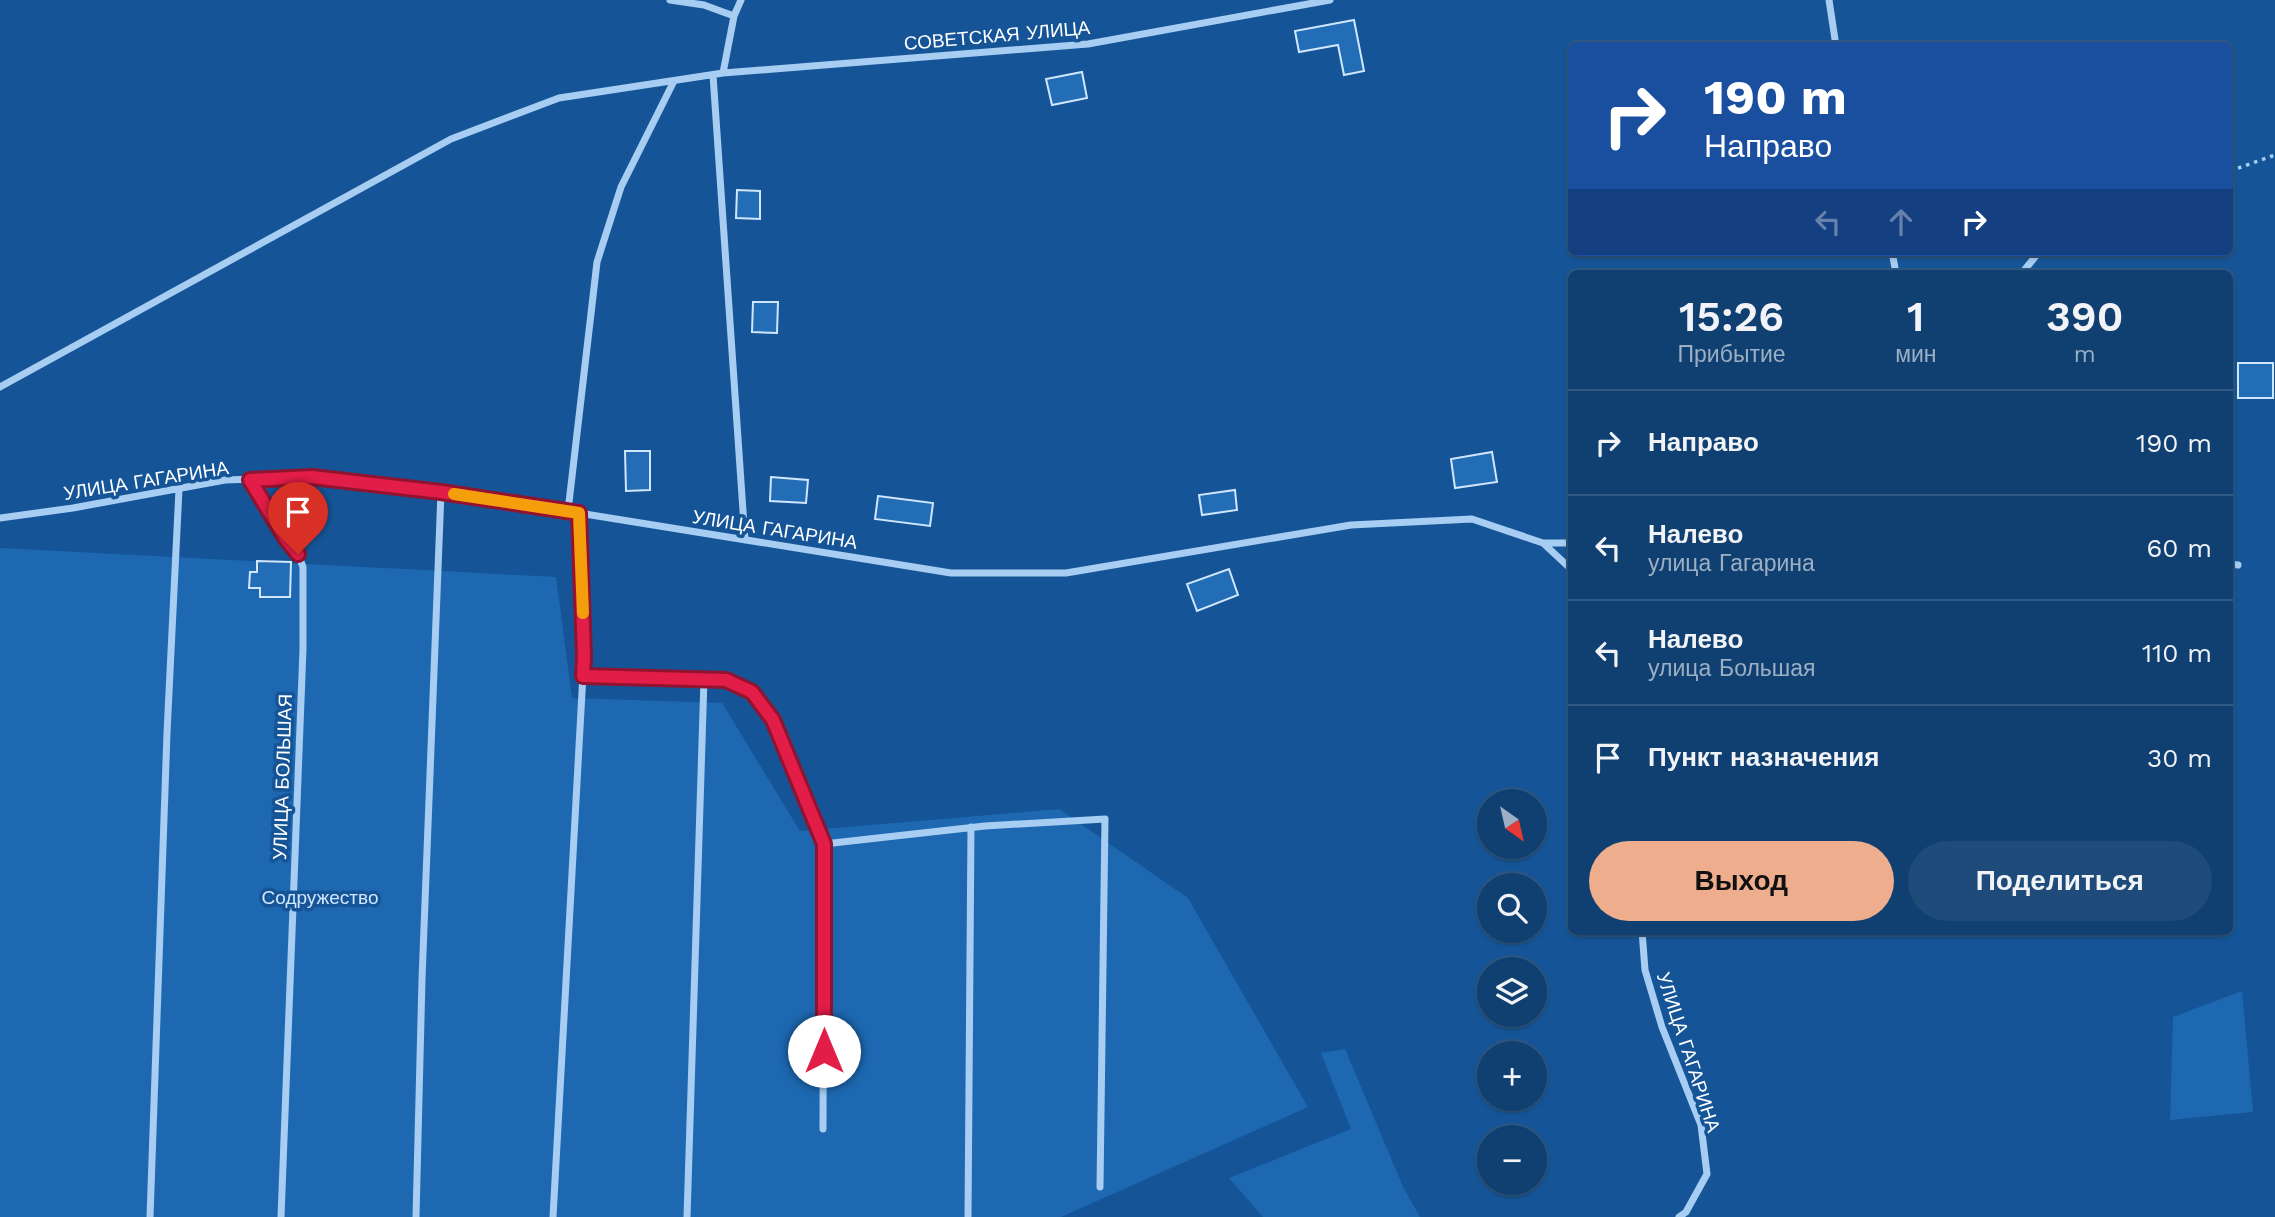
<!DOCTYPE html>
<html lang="ru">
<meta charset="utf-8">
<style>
body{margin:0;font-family:"Work Sans",sans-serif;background:#1e4b79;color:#f1f3f6;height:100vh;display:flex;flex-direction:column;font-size:26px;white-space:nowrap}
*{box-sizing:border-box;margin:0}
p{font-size:23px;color:#9cafc3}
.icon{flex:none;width:38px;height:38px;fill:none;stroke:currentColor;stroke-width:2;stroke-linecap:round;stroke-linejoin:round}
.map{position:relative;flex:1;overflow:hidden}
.panel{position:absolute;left:1568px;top:270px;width:665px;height:665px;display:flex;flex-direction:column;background:#104071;border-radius:10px;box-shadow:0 2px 5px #0004,0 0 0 2px #305984}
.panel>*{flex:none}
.banner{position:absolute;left:1568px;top:42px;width:665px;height:214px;border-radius:10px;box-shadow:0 2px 5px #0004,0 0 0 2px #305984;background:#1a4fa0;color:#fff;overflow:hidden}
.needle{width:46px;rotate:146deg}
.buttons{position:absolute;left:1477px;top:789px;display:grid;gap:14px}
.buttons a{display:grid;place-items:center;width:70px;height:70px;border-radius:50%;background:#104071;box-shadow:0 2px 5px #0004,0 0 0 2px #305984;font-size:35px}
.pin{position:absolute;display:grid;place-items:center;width:60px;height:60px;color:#fff;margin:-72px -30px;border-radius:50% 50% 50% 0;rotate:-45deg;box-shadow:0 0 7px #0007}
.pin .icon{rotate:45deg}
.me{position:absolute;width:77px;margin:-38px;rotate:0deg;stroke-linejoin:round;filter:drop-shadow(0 0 5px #0008)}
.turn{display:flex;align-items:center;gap:24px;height:147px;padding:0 21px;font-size:32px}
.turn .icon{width:91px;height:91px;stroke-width:2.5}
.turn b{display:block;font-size:49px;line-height:60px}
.lanes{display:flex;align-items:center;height:66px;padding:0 21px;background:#0003;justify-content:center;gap:35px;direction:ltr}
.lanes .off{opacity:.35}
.eta{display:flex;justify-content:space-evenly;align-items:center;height:119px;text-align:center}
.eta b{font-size:42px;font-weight:600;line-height:49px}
.button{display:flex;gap:14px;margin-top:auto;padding:14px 21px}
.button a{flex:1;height:80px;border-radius:42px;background:#eead8d;color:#111;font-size:28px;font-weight:600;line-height:80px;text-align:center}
.button a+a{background:#1e4b79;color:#f1f3f6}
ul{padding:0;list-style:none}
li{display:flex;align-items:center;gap:21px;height:105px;padding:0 21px;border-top:2px solid #305984}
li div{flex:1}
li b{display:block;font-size:26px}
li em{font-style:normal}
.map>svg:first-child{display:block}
</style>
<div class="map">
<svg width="2275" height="1217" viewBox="0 0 2275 1217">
<rect width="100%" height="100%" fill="#155597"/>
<path fill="#1d68b1" d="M0,548L556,577L572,698L722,703L800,831L1059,809L1188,898L1308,1107L1061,1217H0Z
M2242,991L2253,1112L2170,1120L2173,1017Z
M1345,1049L1404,1189L1420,1217H1263L1229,1178L1351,1129L1321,1053Z"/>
<path fill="#236cb6" stroke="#cfe6fd" stroke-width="2" d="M1354,20L1364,71L1344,75L1338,45L1299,52L1295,31Z
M1082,72L1087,98L1052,105L1046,79Z
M737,190L760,191V219L736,218Z
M753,302H778L777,333L752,332Z
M2238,363H2273V398H2238Z
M625,451H650V490L626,491Z
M1492,452L1497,482L1455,488L1451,459Z
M771,477L808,480L806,503L770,501Z
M1235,490L1237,510L1202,515L1199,495Z
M878,496L933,503L930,526L875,519Z
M257,561L291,562L290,597H260V588H249L250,572H257Z
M1229,569L1238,595L1197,611L1187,584Z"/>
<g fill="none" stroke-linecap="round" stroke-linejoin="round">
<path stroke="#a7cdf2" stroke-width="3.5" stroke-dasharray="3.5 5" stroke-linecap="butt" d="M2230,171L2275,155"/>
<path stroke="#a7cdf2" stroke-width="7" d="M670,0L704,5L734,16
M741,0L734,16L723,73L1088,44L1330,0
M1829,0L1836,46
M713,75L745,540
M1892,252L1896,273
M2022,273L2039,252
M0,387L451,139L559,98L723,73
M250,480L286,539L298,554L303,567V649L281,1217
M568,511L597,262L621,187L674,81
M0,518L73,508L225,480L312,477L441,492L554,509L951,573H1066L1351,525L1472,519L1543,543L1572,570
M1543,543H1572
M2230,564L2238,565
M583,676L726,680L753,692L773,720L824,844L985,826L1105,819L1100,1187
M1642,931L1645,970L1662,1027L1701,1125L1707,1174L1686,1212L1679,1217
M823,1129L824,844
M150,1217L167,733L179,489
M416,1217L422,979L441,492
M553,1217L584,656L579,513
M687,1217L704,679
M968,1217L971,827"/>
</g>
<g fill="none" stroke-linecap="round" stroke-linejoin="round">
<defs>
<path id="route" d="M298,554L286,539L250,480L312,477L441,492L579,513L584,656L583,676L726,680L752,692L773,720L824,844V1051"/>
</defs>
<use href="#route" stroke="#92132f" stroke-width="18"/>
<use href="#route" stroke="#e11d48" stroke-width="12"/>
<path stroke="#f59e0b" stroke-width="12" d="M454,494L579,513L583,613"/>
</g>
<g text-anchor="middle" stroke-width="7" stroke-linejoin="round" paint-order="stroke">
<g font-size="19" fill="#fff" stroke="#155597">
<text transform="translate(997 35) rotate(-5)" y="7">СОВЕТСКАЯ УЛИЦА</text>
<text transform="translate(146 480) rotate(-9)" y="7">УЛИЦА ГАГАРИНА</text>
<text transform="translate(775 529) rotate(9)" y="7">УЛИЦА ГАГАРИНА</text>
<text transform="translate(282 777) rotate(-88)" y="7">УЛИЦА БОЛЬШАЯ</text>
<text transform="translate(1689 1052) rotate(72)" y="7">УЛИЦА ГАГАРИНА</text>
</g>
<g font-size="19" fill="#cfe6fd" stroke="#155597">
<text x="320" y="904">Содружество</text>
</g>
</g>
</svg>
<div class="buttons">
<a><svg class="needle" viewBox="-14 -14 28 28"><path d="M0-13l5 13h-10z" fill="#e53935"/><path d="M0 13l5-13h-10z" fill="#9cafc3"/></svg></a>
<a><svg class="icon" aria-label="search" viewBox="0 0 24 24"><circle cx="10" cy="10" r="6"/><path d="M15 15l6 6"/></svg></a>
<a><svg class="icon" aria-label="layers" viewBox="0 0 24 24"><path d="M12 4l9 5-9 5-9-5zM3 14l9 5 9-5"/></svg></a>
<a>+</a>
<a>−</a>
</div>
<div class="pin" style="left:298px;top:554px;background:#d93025"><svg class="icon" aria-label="arrive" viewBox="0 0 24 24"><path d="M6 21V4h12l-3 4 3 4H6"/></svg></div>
<svg class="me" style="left:824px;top:1051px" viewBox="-20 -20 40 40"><circle r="19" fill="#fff"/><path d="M0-13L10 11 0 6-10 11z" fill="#e11d48"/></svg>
<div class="banner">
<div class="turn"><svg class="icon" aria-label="right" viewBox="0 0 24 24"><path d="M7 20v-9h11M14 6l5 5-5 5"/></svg><div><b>190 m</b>Направо</div></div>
<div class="lanes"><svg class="icon off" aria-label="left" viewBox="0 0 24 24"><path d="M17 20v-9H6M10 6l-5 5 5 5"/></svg><svg class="icon off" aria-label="ahead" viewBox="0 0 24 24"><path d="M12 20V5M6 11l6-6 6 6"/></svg><svg class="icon" aria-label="right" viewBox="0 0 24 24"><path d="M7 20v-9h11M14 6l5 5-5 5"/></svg></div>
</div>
<section class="panel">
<div class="eta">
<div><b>15:26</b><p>Прибытие</p></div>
<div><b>1</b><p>мин</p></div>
<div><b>390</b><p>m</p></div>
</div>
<ul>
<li><svg class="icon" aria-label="right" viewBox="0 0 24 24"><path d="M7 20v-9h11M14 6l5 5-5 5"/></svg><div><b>Направо</b></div><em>190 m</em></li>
<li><svg class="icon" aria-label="left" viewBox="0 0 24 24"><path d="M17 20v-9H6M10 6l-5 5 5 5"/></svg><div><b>Налево</b><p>улица Гагарина</p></div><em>60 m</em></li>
<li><svg class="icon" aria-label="left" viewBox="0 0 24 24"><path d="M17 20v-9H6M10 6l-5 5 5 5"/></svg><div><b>Налево</b><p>улица Большая</p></div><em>110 m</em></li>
<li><svg class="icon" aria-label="arrive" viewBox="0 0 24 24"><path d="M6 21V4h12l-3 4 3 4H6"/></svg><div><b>Пункт назначения</b></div><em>30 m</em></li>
</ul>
<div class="button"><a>Выход</a><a>Поделиться</a></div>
</section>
</div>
